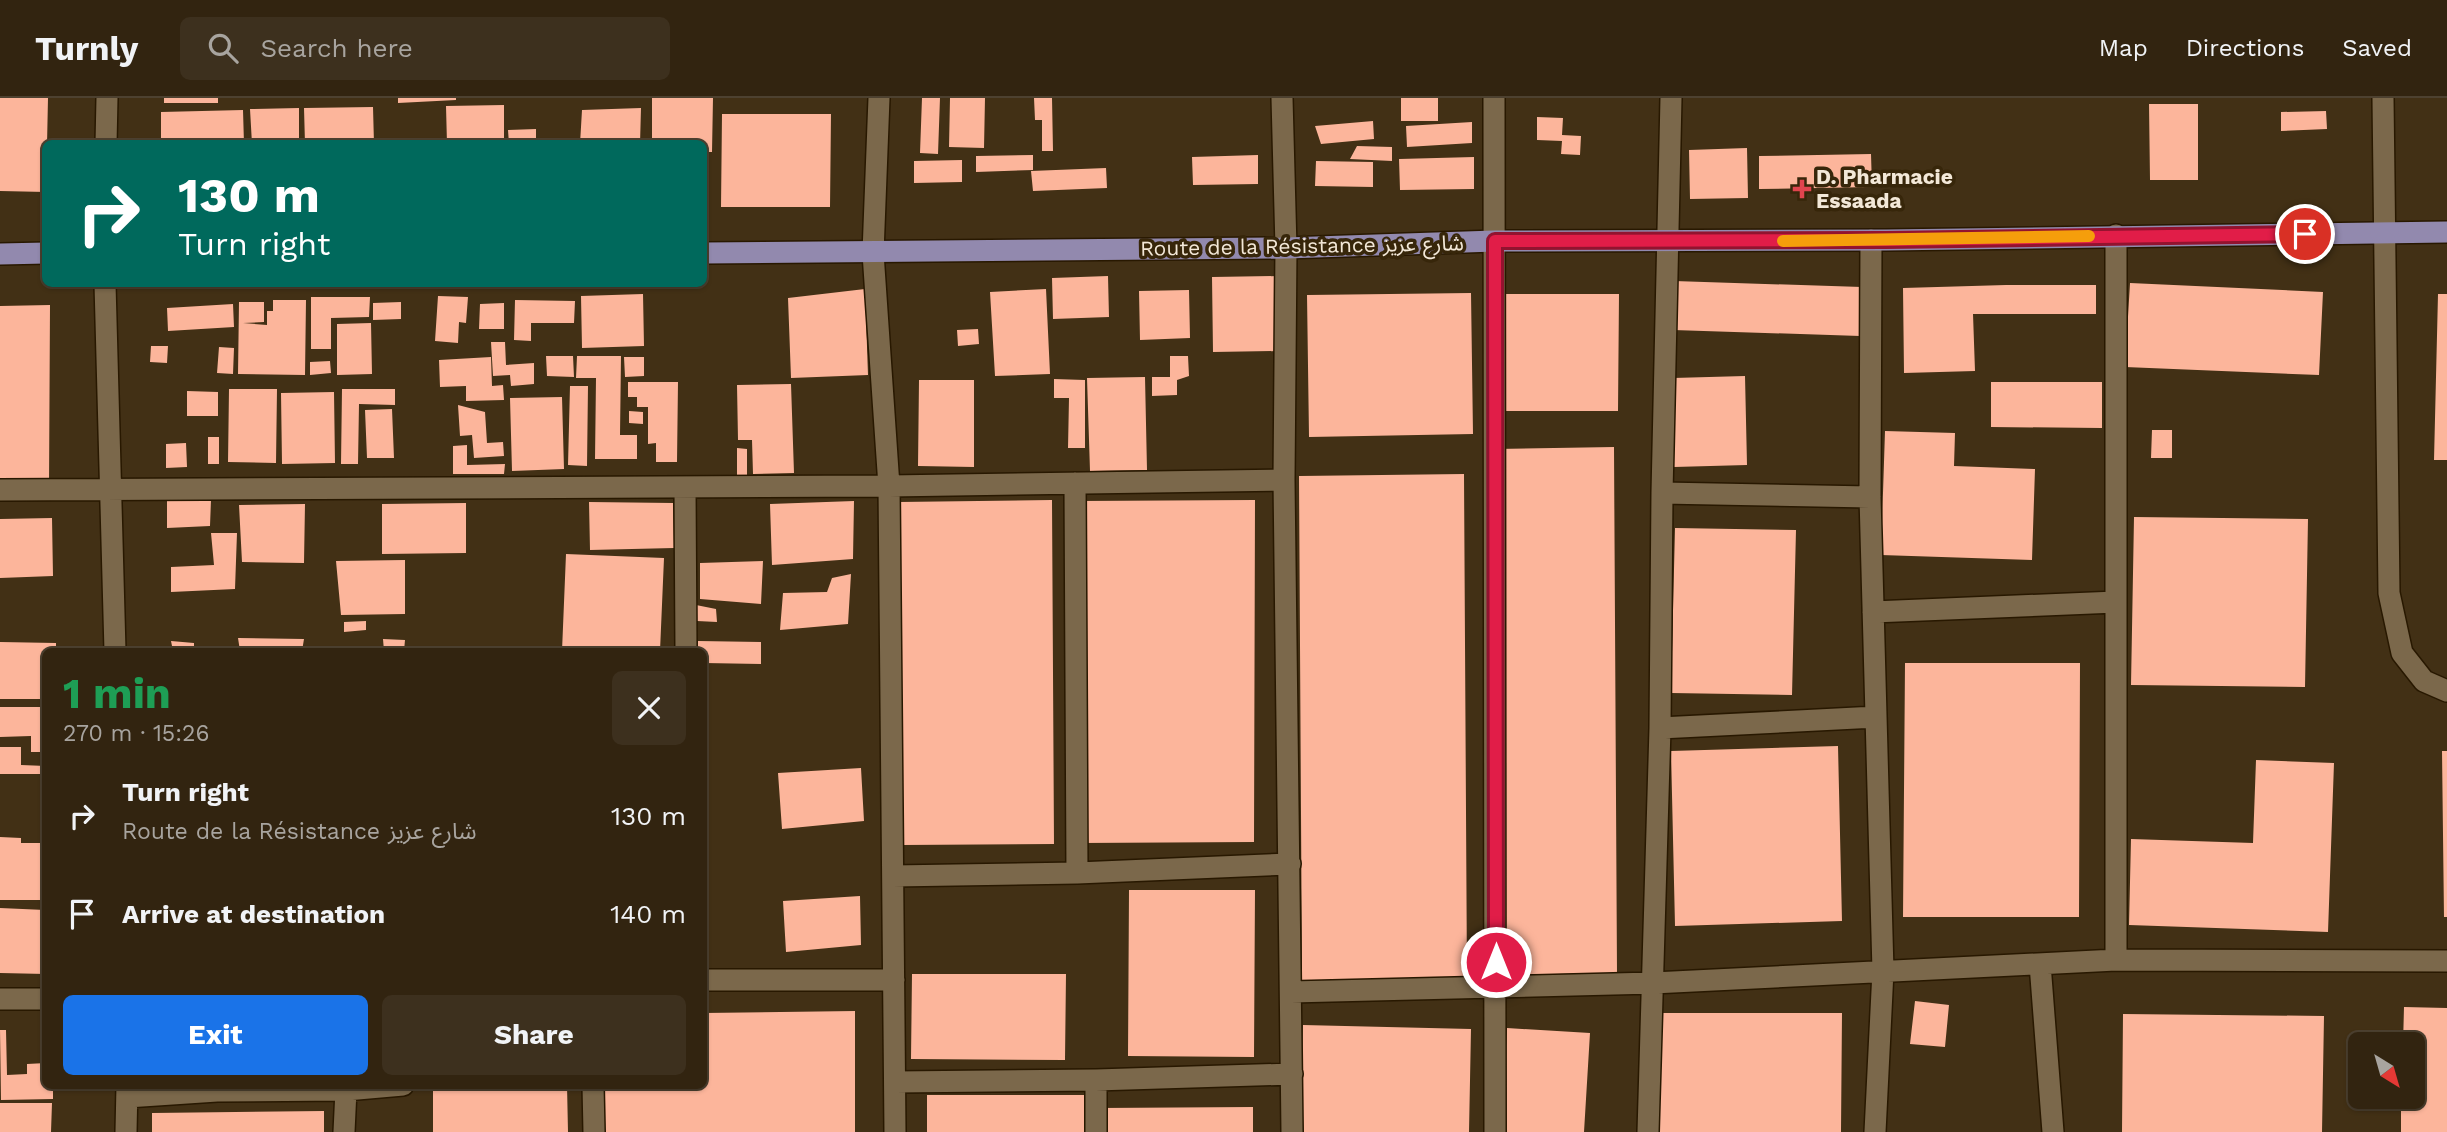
<!DOCTYPE html>
<meta charset="utf-8">
<style>
body{margin:0;font-family:"Work Sans","Noto Sans Arabic",sans-serif;background:#3d301e;color:#f1f3f6;height:100vh;display:flex;flex-direction:column;font-size:26px;white-space:nowrap}
*{box-sizing:border-box;margin:0}
p{font-size:23px;color:#a8a49f}
.icon{flex:none;width:38px;height:38px;fill:none;stroke:currentColor;stroke-width:2;stroke-linecap:round;stroke-linejoin:round}
.map{position:relative;flex:1;overflow:hidden}
.side{position:absolute;left:42px;top:550px;width:665px;height:441px;display:flex;flex-direction:column;background:#322410;border-radius:10px;box-shadow:0 2px 5px #0004,0 0 0 2px #4d4130}
.side>*{flex:none}
.hud{position:absolute;left:42px;top:42px;width:665px;height:147px;border-radius:10px;box-shadow:0 2px 5px #0004,0 0 0 2px #4d4130;background:#00695c;color:#fff;overflow:hidden}
.needle{width:46px;rotate:143deg}
.controls{position:absolute;left:2348px;top:934px;display:grid;gap:14px}
.controls a{display:grid;place-items:center;width:77px;height:77px;border-radius:10px;background:#322410;box-shadow:0 2px 5px #0004,0 0 0 2px #4d4130;font-size:35px}
.pin{position:absolute;display:grid;place-items:center;width:60px;height:60px;color:#fff;margin:-30px;border:4px solid #fff;border-radius:50%;box-shadow:0 2px 7px #0007}
.me{position:absolute;width:77px;margin:-38px;rotate:0deg;stroke-linejoin:round;filter:drop-shadow(0 0 5px #0008)}
.turn{display:flex;align-items:center;gap:24px;height:147px;padding:0 21px;font-size:32px}
.turn .icon{width:91px;height:91px;stroke-width:2.5}
.turn b{display:block;font-size:49px;line-height:60px}
.round{display:grid;place-items:center;flex:none;width:74px;height:74px;border-radius:10px;background:#3d301e}
.headline{display:flex;align-items:center;justify-content:space-between;height:119px;padding:0 21px}
h1{font-size:42px;font-weight:700;line-height:52px;color:#1e9e55}
.button{display:flex;gap:14px;margin-top:auto;padding:14px 21px}
.button a{flex:1;height:80px;border-radius:10px;background:#1a73e8;color:#fff;font-size:28px;font-weight:700;line-height:80px;text-align:center}
.button a+a{background:#3d301e;color:#f1f3f6}
ul{padding:0;list-style:none}
li{display:flex;align-items:center;gap:21px;height:98px;padding:0 21px}
li div{flex:1}
li b{display:block;font-size:26px}
li em{font-style:normal}
header{display:flex;align-items:center;gap:42px;box-sizing:border-box;height:98px;padding:0 35px;background:#322410;border-bottom:2px solid #4d4130}
header strong{font-size:33px}
nav{display:flex;gap:38px;margin-inline-start:auto;font-size:24px}
.search{width:490px;height:63px;background:#3d301e;display:flex;align-items:center;gap:18px;box-sizing:border-box;padding:0 24px;border-radius:10px;color:#a8a49f;font-size:26px}
.map>svg:first-child{display:block}
</style>
<header>
<strong>Turnly</strong>
<div class="search"><svg class="icon" aria-label="search" viewBox="0 0 24 24"><circle cx="10" cy="10" r="6"/><path d="M15 15l6 6"/></svg>Search here</div>
<nav><a>Map</a><a>Directions</a><a>Saved</a></nav>
</header>
<div class="map">
<svg width="2447" height="1034" viewBox="0 0 2447 1034">
<rect width="100%" height="100%" fill="#423015"/>
<path fill="#fcb59b" d="M0,0H48L46,94L0,93Z
M164,0H218V5H164Z
M398,0H456V2L398,5Z
M652,0H713L712,54H704V46H652Z
M922,0H940L938,56L920,55Z
M950,0H985L984,50L949,49Z
M1034,0H1052L1053,53H1042V22H1035Z
M1401,0H1438V23H1401Z
M2149,6H2198V82H2150Z
M504,7V46H447L446,8Z
M373,9L374,46H305L304,10Z
M299,10V46H252L250,11Z
M641,10L640,46H580L582,12Z
M243,12L244,46H161V14Z
M2326,13L2327,31L2281,33V14Z
M722,16H831L830,109H721Z
M1537,19L1563,20L1562,37L1581,38L1580,57L1561,56L1562,43L1537,42Z
M1373,23L1374,41L1321,46L1315,28Z
M1472,24V45L1407,49L1406,28Z
M536,31V46H509L508,32Z
M1357,48L1392,49V63L1350,61Z
M1747,50L1748,100L1690,101L1689,52Z
M1871,56L1872,89L1759,91V58Z
M1033,57V72L976,74V58Z
M1258,57V86L1193,87L1192,59Z
M1474,59V91L1400,92L1399,61Z
M962,62V84L914,85V63Z
M1316,63L1373,64V89L1315,88Z
M1106,70L1107,90L1033,93L1031,73Z
M1108,178L1109,219L1053,221L1052,180Z
M1279,178L1280,253L1213,254L1212,179Z
M1674,183L1862,189L1860,238L1673,232Z
M2130,185L2323,194L2319,277L2125,269Z
M2006,187H2096V216H1973L1975,273L1904,275L1903,190Z
M865,191L868,277L791,280L788,200Z
M1046,191L1050,276L995,278L990,194Z
M1189,192L1190,240L1140,242L1139,193Z
M1471,195L1473,336L1309,339L1307,197Z
M643,196L644,248L582,250L581,198Z
M1500,196H1619L1618,313H1499Z
M2438,196H2447V362H2434Z
M438,198L468,199L466,225L459,224L458,245L435,243Z
M311,199H370L369,219L331,220V251H311Z
M273,202H306L305,277L238,276L239,204H264V224L243,225L267,227V213H273Z
M515,202L575,203L574,225H531V243L514,242Z
M401,204V221L373,222V205Z
M504,205V231H479L480,206Z
M233,206L234,229L168,233L167,210Z
M50,207L49,390H0V208Z
M371,225L372,276L337,277V226Z
M978,231L979,246L958,248L957,232Z
M491,244H505L506,267L534,265V286L511,288L510,277L493,278Z
M151,248H168L167,265L150,264Z
M219,249L234,250L233,276L217,275Z
M546,258H573L574,279L547,278Z
M577,258H621L620,337H637V361H595L596,280H576Z
M1170,258H1188L1189,278L1177,282V297L1152,298V279H1170Z
M491,259L492,288L503,287L504,302L466,303V288L440,289L439,262Z
M624,259H644V278L625,279Z
M330,263L331,275L310,277V264Z
M1745,278L1747,367L1674,369L1673,280Z
M1145,279L1147,372L1090,373L1087,280Z
M1054,281L1085,282V350H1068L1069,300H1054Z
M919,282H974V369L918,368Z
M628,284H678L677,364H656V345L648,346V309H637V299H628Z
M1991,284H2102V330L1991,329Z
M791,286L794,375L753,376L752,342H738L737,287Z
M570,288H588L587,368L568,367Z
M229,291H277L276,365L228,364Z
M342,291H395V307L359,306L358,366H341Z
M187,293L218,294V318H187Z
M334,294L335,365L282,366L281,295Z
M562,299L564,371L512,373L510,300Z
M458,307L485,314L487,345L503,344L504,358L474,360L472,337L460,338Z
M392,311L394,360H367L365,312Z
M629,313L643,314V326L629,325Z
M2152,332H2172V360H2151Z
M1885,333L1955,335L1954,368L2035,371L2032,462L1881,457Z
M208,339H219V366H208Z
M186,345L187,369L166,370V346Z
M467,347V367L505,366L504,376H453V348Z
M1614,349L1617,875L1499,877L1496,351Z
M737,350L747,351V378H737Z
M1464,376L1467,881L1302,883L1299,378Z
M211,402L210,428L167,430V403Z
M1052,402L1054,746L901,747L899,404Z
M1255,402L1254,744L1080,745V403Z
M854,403L853,461L772,467L770,406Z
M589,404L673,405L674,450L590,452Z
M466,405V455L382,456V406Z
M305,406L304,465L242,464L239,407Z
M2134,419L2308,421L2305,589L2131,587Z
M52,420L53,478L0,480V421Z
M1675,430L1796,432L1792,597L1671,595Z
M211,435H237L235,491L171,494V469L214,467Z
M566,456L664,460L660,553H562Z
M405,462V516L341,517L336,463Z
M763,463L761,506L700,501V465Z
M851,476L848,526L780,532L783,495L827,494L832,480Z
M696,507L716,511L717,524L697,523Z
M366,523V532L344,534V524Z
M238,540L304,541L302,553H240Z
M383,541L405,542L404,553H384Z
M171,543L194,545V553H173Z
M698,543L761,544V566L704,565V553H697Z
M0,544L56,545V553H46V591H43V601H0Z
M1905,565H2080L2079,819H1903Z
M0,609H46V654H31V638L0,639Z
M1838,648L1842,823L1675,828L1671,653Z
M0,649H21V667L46,668V676H0Z
M2442,653H2447V819H2444Z
M2256,662L2334,665L2328,834L2129,827L2131,741L2253,745Z
M861,670L864,723L782,731L778,675Z
M0,739L21,740V745H46V802H0Z
M1129,792H1255L1254,959L1128,958Z
M860,798L861,847L786,854L783,803Z
M0,810L45,812L46,876L0,875Z
M912,876H1066L1065,962L911,961Z
M1915,903L1949,907L1945,949L1910,946Z
M2404,909L2447,910V1034H2401V999H2413V947H2403Z
M855,913V1034H605L604,987H704V915Z
M1656,915H1842L1841,1034H1655Z
M2123,916L2324,918L2322,1034H2122Z
M1303,927L1471,931L1469,1034H1300Z
M1507,930L1590,935L1584,1034H1501Z
M0,932H6L7,977L27,976V966L46,965V987H53V1001L1,1002Z
M433,987H567L568,1034H433Z
M927,997H1084V1034H927Z
M0,1005H52L51,1034H0Z
M1253,1009V1034H1099V1010Z
M324,1013V1034H152V1015Z"/>
<g fill="none" stroke-linecap="round" stroke-linejoin="round">
<defs>
<path id="street" d="M879,0L873,155L889,388L895,1034
M1282,0L1286,150L1284,382L1292,1034
M1494,0L1495,1034
M2383,0L2389,495L2402,555L2424,583L2447,593
M106,46L107,0
M1871,142L1870,399L1883,873L1875,1034
M105,186L115,553
M1075,385L1077,775
M685,389L686,553
M0,392L889,388L1284,382
M1662,395L1870,399
M1873,514L2116,504
M1660,630L1876,619
M893,778L1077,775L1290,766
M2116,862V137
M2040,866L2053,1034
M704,882H894
M1291,894L1653,885L2116,862L2447,863
M0,901H46
M895,984L1096,982L1292,976
M593,987L594,1034
M127,999L217,993L346,992L403,987
M126,1034L127,987
M344,1034L346,992
M1096,1034V982
M1648,1034L1660,630L1662,395L1671,0"/>
<path id="primary" d="M704,155L1286,150L1495,143L1886,142L2447,134
M0,156L46,155"/>
</defs>
<use href="#street" stroke="#281800" stroke-width="24"/>
<use href="#primary" stroke="#281800" stroke-width="24"/>
<use href="#street" stroke="#7b684b" stroke-width="21"/>
<use href="#primary" stroke="#9289ae" stroke-width="21"/>
</g>
<g fill="none" stroke-linecap="round" stroke-linejoin="round">
<defs>
<path id="route" d="M1496,864L1495,143L1886,142L2305,136"/>
</defs>
<use href="#route" stroke="#92132f" stroke-width="18"/>
<use href="#route" stroke="#e11d48" stroke-width="12"/>
<path stroke="#f59e0b" stroke-width="12" d="M1783,143L2089,138"/>
</g>
<path fill="#e0444e" stroke="#37260a" stroke-width="2.5" d="M1798.5 80.5h7v7h7v7h-7v7h-7v-7h-7v-7h7z"/>
<g text-anchor="middle" stroke-width="7" stroke-linejoin="round" paint-order="stroke">
<g font-size="21" font-weight="bold" fill="#f3e8d8" stroke="#37260a" text-anchor="start">
<text x="1816" y="86">D. Pharmacie<tspan x="1816" dy="24">Essaada</tspan></text>
</g>
<g font-size="21" fill="#f3e8d8" stroke="#37260a">
<text transform="translate(1302 148) rotate(-1)" y="7">Route de la Résistance شارع عزيز</text>
</g>
</g>
</svg>
<div class="controls">
<a><svg class="needle" viewBox="-14 -14 28 28"><path d="M0-13l5 13h-10z" fill="#e53935"/><path d="M0 13l5-13h-10z" fill="#a8a49f"/></svg></a>
</div>
<div class="pin" style="left:2305px;top:136px;background:#d93025"><svg class="icon" aria-label="arrive" viewBox="0 0 24 24"><path d="M6 21V4h12l-3 4 3 4H6"/></svg></div>
<svg class="me" style="left:1496px;top:864px" viewBox="-20 -20 40 40"><circle r="17" fill="#e11d48" stroke="#fff" stroke-width="3"/><path d="M0-11L8 9 0 5-8 9z" fill="#fff"/></svg>
<div class="hud">
<div class="turn"><svg class="icon" aria-label="right" viewBox="0 0 24 24"><path d="M7 20v-9h11M14 6l5 5-5 5"/></svg><div><b>130 m</b>Turn right</div></div>
</div>
<section class="side">
<div class="headline"><div><h1>1 min</h1><p>270 m · 15:26</p></div><a class="round"><svg class="icon" aria-label="close" viewBox="0 0 24 24"><path d="M6 6l12 12M18 6L6 18"/></svg></a></div>
<ul>
<li><svg class="icon" aria-label="right" viewBox="0 0 24 24"><path d="M7 20v-9h11M14 6l5 5-5 5"/></svg><div><b>Turn right</b><p>Route de la Résistance شارع عزيز</p></div><em>130 m</em></li>
<li><svg class="icon" aria-label="arrive" viewBox="0 0 24 24"><path d="M6 21V4h12l-3 4 3 4H6"/></svg><div><b>Arrive at destination</b></div><em>140 m</em></li>
</ul>
<div class="button"><a>Exit</a><a>Share</a></div>
</section>
</div>
